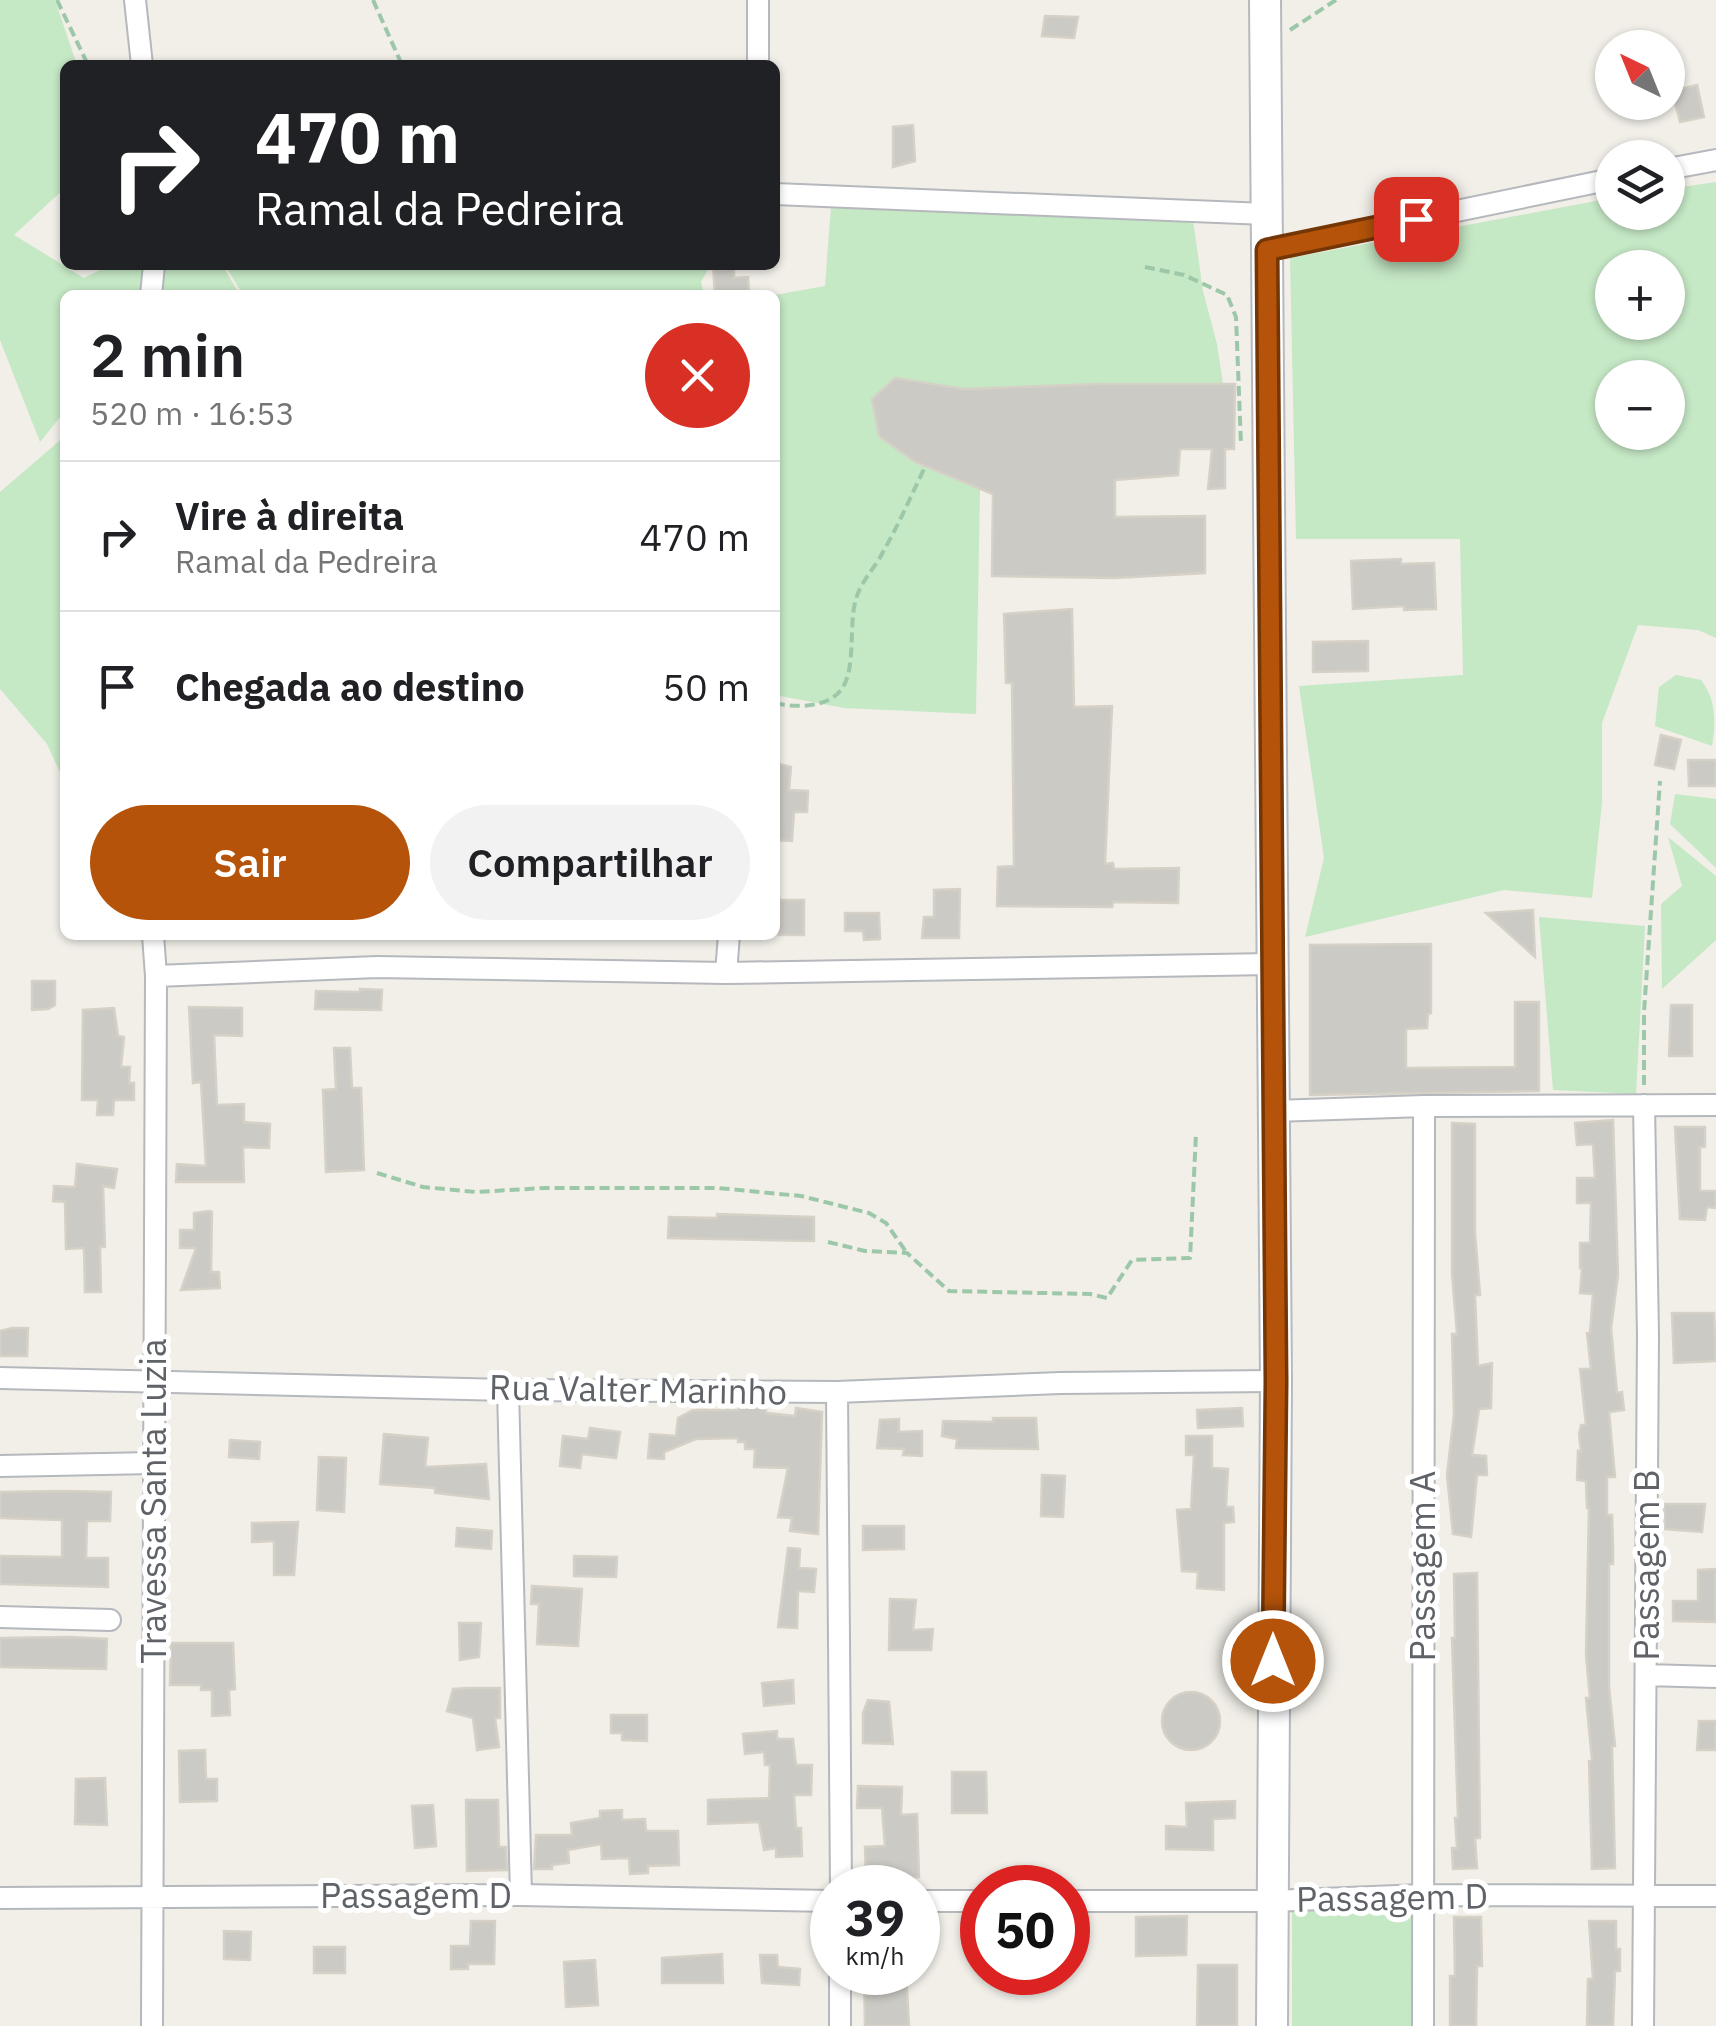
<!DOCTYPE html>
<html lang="pt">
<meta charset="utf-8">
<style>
body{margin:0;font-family:"IBM Plex Sans",sans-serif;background:#f2f2f2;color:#202124;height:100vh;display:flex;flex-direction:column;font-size:38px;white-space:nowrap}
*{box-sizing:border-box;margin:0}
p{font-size:32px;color:#757577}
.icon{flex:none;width:55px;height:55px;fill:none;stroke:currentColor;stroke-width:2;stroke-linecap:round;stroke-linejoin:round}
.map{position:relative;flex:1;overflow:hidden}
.details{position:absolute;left:60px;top:290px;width:720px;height:650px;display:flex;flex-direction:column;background:#fff;border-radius:15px;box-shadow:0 2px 8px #0004}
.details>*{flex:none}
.hud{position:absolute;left:60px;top:60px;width:720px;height:210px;border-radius:15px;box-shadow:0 2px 8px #0004;background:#202124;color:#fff;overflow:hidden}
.needle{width:65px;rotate:317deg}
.controls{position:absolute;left:1595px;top:30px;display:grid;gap:20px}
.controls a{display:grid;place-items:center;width:90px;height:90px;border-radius:50%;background:#fff;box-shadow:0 2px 8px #0004;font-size:50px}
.speed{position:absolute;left:810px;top:1865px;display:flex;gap:20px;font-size:50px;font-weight:700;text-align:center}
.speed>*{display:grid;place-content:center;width:130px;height:130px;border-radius:50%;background:#fff;box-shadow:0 2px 8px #0004;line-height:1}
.speed small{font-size:25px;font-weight:400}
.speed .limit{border:15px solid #d22;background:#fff;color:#111}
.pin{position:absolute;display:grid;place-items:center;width:85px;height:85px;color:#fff;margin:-42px;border-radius:20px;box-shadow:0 5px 15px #0006}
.me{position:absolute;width:110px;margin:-55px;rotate:0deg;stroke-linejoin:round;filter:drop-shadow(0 0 8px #0008)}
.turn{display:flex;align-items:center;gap:35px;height:210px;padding:0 30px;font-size:45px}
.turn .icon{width:130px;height:130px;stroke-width:2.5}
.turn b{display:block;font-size:70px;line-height:85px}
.round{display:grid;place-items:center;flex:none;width:105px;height:105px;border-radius:52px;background:#f2f2f2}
.summary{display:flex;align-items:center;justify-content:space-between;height:170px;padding:0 30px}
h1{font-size:60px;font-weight:600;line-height:75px}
.cta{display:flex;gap:20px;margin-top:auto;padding:20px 30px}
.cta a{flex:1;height:115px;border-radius:60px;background:#b45309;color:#fff;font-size:40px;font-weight:600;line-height:115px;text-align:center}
.cta a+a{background:#f2f2f2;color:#202124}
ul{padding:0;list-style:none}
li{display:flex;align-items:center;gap:30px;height:150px;padding:0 30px;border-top:2px solid #e0e0e0}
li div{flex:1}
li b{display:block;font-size:38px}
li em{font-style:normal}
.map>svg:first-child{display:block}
</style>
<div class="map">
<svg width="1716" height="2026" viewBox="0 0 1716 2026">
<rect width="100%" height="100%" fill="#f1efe8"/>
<path fill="#c5e8c5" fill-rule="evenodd" d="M0,0H55L77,65H65V188L14,235L84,278L110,265H145L144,295H65V411L40,442L0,340Z
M1716,182V638L1698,630L1638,625L1602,723V803L1592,898L1504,890L1305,937L1324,858L1299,686L1463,675L1460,539H1296L1290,258L1612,198V212H1668V189ZM1612,268H1668V322H1612ZM1612,378H1668V432H1612Z
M831,206L1193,220L1203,291L1217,344L1223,384H1097L964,389L895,379L872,399L879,437L915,463L980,489L976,714L844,708L775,695V295L825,286Z
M162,265H222L240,295H159Z
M225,265H710L701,282L704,295H243Z
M65,436V783L47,744L0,689V492Z
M1676,675L1701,680C1716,699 1716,721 1712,746L1655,726L1659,687Z
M1675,794L1716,799V868L1670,824Z
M1668,837L1716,876V940L1662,989L1661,904L1682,886Z
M1539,917L1645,926L1636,1094L1553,1090Z
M1413,1906V2026H1292V1908Z"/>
<path fill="#cccac5" stroke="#d6d1c6" stroke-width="2.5" d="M1045,16L1078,17L1074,38L1042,36Z
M1697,85L1704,117L1680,122L1672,91Z
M913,125L915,161L893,167V127Z
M713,265H734V278L748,277L749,294L715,295Z
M895,378L964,389L1098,384H1235L1234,449H1225V488L1208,489L1212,449H1180L1178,475L1115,480V517L1205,516V573L1114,578L992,576L993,494L915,462L879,436L872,399Z
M1401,559V564L1434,563L1436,609L1404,610V606L1353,609L1351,561Z
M1072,609L1074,707L1112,706L1105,864L1113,863L1114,869L1179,868L1178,903L1113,902L1112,907L997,906L998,867L1014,866L1012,683H1006L1004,614Z
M1368,641V671L1313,672V642Z
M1661,735L1681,740L1674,769L1655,765Z
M1688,760H1716V786H1689Z
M775,763L791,767L789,790L808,791L807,812H794L792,841L775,840Z
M960,889L959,938H922L924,917H934V890Z
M780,900H804V935H779Z
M1533,910L1535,957L1486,913Z
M845,913H879L880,939L864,940L863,931H845Z
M1431,944V1013L1428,1014L1427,1028L1406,1029V1068L1515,1067V1002H1539V1091L1310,1095V945Z
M32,981H55V1005L48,1009L32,1010Z
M360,989L382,990L381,1010L315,1009L316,991L360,992Z
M1671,1005H1692V1056H1669Z
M189,1007L242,1008V1036L214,1035L217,1105L244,1104V1122L270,1124L269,1148L243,1147L244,1182H176L177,1164L206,1166L201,1082L193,1083Z
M114,1008L118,1036L124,1037L121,1067H130L129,1083H134V1100H114L113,1115H97L98,1100H82L83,1010Z
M334,1048H350L352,1088H361L364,1170L326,1172L323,1090L336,1089Z
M1613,1120L1618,1275L1611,1328L1617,1393L1622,1392L1624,1410L1609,1412L1615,1477H1607V1515H1612L1613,1546V1564H1609V1687L1615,1746H1612L1615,1868L1592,1869L1589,1761L1592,1760L1586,1698H1590L1586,1655L1589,1508H1587L1586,1481L1577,1480L1578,1451L1581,1452L1579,1434L1581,1425H1586L1580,1369H1591L1587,1333H1590L1593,1294L1580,1293L1582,1268H1580V1243H1590L1591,1203H1577V1178H1595L1593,1144L1577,1145L1575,1123Z
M1452,1123L1475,1124V1233L1480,1295H1475L1478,1366L1492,1363L1491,1408L1479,1409L1472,1455L1486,1456L1487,1475H1477L1471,1537L1453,1534L1447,1475L1454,1414L1452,1334H1457L1452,1273Z
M1675,1127H1705V1147H1700V1191H1716V1208L1707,1207L1705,1220L1680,1219Z
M77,1164L117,1169L114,1188L103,1186L105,1247H100L101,1292H85L84,1248L66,1249L65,1202L53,1201L54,1186L75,1187Z
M209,1211L212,1212L211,1272H219L220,1288L181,1290L196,1248H180V1230H194V1213Z
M717,1214L814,1217V1241L668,1238L669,1217L717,1218Z
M1672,1313H1714L1716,1361L1674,1363Z
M12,1328H28L27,1356H0V1331Z
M739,1407L766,1408V1413L795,1416L796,1408L822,1412L818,1534L790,1531L792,1518L778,1517L788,1468L754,1467L755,1449H745V1442H738V1438L696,1439L664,1452V1459L648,1458L650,1434L676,1436L678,1418L693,1410H739Z
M1242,1408L1243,1426L1198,1428L1197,1410Z
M993,1418H1036L1038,1449L956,1448L957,1439L942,1436L943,1421L993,1422Z
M899,1419V1432L922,1431V1456L903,1455L904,1449L877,1448L880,1420Z
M590,1428L620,1432L616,1458L582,1454L580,1468L560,1466L563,1436L588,1439Z
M384,1434L428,1438L425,1467L486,1464L489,1499L435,1493V1488L380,1484Z
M1186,1436H1212V1468L1228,1469L1226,1507H1233L1234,1522L1224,1523V1590L1197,1588L1198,1572L1182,1571L1177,1510L1191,1509L1194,1455H1186Z
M230,1440L260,1442L259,1459L229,1457Z
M319,1457L346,1458L344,1512L317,1510Z
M1042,1475L1065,1476L1063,1517L1041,1516Z
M63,1491L111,1492L110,1521H87L86,1558H108V1587L0,1584V1556L62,1557V1520L0,1518V1492Z
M1664,1504H1705L1702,1532L1665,1529Z
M298,1522L294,1575H274V1541L252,1542V1523Z
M863,1526H904V1549L863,1550Z
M457,1528L492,1531L491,1549L456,1546Z
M788,1548L800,1549L799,1568L816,1569L814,1592L798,1591L797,1628L778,1627Z
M574,1556L617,1557L616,1577L574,1576Z
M1716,1569V1622L1673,1621V1601H1698V1570Z
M1477,1573L1480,1838H1475L1477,1868L1453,1869L1452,1848H1457L1455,1818H1458L1452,1638H1455L1454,1574Z
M532,1586L582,1589L578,1646L537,1644L539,1604H531Z
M890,1599L916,1600L913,1630L933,1629L931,1650H889Z
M459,1623H481L479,1657L460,1660Z
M69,1637L107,1639L106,1669L0,1667V1638Z
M171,1643H233L235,1689L229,1690L230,1715L212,1716V1690H201V1685H170Z
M793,1680L794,1703L764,1706L762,1683Z
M469,1688H500V1718H495L499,1747L477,1750L473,1718L447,1711L453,1689Z
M1162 1721a29 29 0 1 1 58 0a29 29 0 1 1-58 0Z
M868,1700L889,1702L893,1744L863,1743V1713Z
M611,1715H647V1741L622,1740V1733H611Z
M1699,1721H1716V1750H1697Z
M777,1731V1739H793L796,1765H812L811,1795H794L796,1828H801L802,1856L776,1857V1848L764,1850L759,1822L708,1824V1800L769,1798L770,1765H765L764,1752L745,1754L743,1734Z
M205,1750L206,1779H217V1801L180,1802L179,1751Z
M952,1772H986L987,1813H952Z
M105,1778L107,1825L75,1824L76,1779Z
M858,1786L902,1787L901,1815L917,1814L919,1877L866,1879L865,1847L885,1846L882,1808H857Z
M466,1800H498L499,1847H506L507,1870L467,1871Z
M1235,1801V1818L1213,1819V1850L1166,1849V1826L1187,1827L1186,1803Z
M433,1805L436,1846L415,1848L412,1806Z
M622,1810V1820L645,1819L646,1831H678L679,1865L648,1866V1873L630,1874L629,1858L602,1859L601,1844L568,1850L569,1863L552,1865V1869H534L536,1835H572L571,1823L600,1818V1811Z
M1187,1916L1186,1955L1136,1956V1917Z
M1454,1917H1481L1482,1966H1477L1476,2026H1450V1976H1455Z
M471,1921H495L494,1964H468V1969H451V1946H470Z
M1589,1921H1616V1949H1620V1971H1615L1613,2026H1587L1588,1979H1593Z
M224,1931L251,1932L250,1960L224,1959Z
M314,1947H345V1973H314Z
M722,1954L723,1983H662V1958Z
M760,1955H777L778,1967L800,1969L799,1985L762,1983Z
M595,1960L598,2005L566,2007L564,1962Z
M1198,1965H1237V2026H1197Z
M864,1972H906L909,2026H865Z"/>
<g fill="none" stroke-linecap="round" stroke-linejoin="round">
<defs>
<path id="street" d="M135,0L142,65
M758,65V0
M1668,169L1716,160
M775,194L1266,214
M1267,250L1612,179
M151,295L154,265
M726,973L729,935
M156,976L377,967L726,973L1272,964
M1274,1111L1424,1106L1716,1105
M0,1378L508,1390L837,1392L1060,1383L1276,1381
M508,1390L521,1895
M837,1392L841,1888
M0,1466L154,1463
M0,1617L110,1620
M1646,1675L1716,1677
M0,1898L521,1895L832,1901
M918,1901H982
M1068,1901H1271L1423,1895L1716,1896
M152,2026L156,976L153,935
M840,2026V1972
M1423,2026L1424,1106
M1643,2026L1648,1336L1644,1105"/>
<path id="secondary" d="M1265,0L1276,1381L1272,2026"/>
</defs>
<use href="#street" stroke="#b5b8bc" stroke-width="24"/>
<use href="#secondary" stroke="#b6babf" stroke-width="34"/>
<path stroke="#9cc7a9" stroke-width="4" stroke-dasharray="10 5" stroke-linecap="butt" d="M57,0L88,65
M373,0L402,65
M1290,30L1336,0
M1145,267L1184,275L1227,295L1236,317L1241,445
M775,703C795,708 827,708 841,690C857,669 848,625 856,599C861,581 875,568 883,552C899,524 911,496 925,467
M1644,1085V1012L1660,781
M377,1173L423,1187L476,1192L545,1188H718L801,1196L869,1213L886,1223L907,1253
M828,1242L865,1251L907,1253L949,1291L1090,1294L1107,1298L1132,1260L1190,1258L1196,1134"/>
<use href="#street" stroke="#fff" stroke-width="20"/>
<use href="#secondary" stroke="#fff" stroke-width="30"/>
</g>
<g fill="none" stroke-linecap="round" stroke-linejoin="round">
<defs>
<path id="route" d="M1273,1661L1276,1382L1267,250L1416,219"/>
</defs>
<use href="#route" stroke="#753606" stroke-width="25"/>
<use href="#route" stroke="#b45309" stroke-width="18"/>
</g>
<g text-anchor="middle" stroke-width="10" stroke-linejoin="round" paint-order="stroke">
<g font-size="35" fill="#5f6368" stroke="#fff">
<text transform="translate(638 1390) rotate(1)" y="12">Rua Valter Marinho</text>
<text transform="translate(154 1501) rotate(-90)" y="12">Travessa Santa Luzia</text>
<text transform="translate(1647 1565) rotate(-90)" y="12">Passagem B</text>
<text transform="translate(1423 1566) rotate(-90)" y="12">Passagem A</text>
<text x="416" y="1908">Passagem D</text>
<text transform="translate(1392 1898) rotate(-1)" y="12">Passagem D</text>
</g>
</g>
</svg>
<div class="controls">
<a><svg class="needle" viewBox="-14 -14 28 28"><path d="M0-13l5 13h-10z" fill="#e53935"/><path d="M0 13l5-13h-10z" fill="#757577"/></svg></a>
<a><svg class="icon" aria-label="layers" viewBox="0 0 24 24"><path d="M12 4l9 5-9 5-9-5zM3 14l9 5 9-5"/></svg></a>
<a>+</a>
<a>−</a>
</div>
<div class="speed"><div>39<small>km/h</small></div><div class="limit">50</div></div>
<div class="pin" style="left:1416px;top:219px;background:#d93025"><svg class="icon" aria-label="arrive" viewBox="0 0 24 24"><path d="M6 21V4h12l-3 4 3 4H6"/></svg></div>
<svg class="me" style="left:1273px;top:1661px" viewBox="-20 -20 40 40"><circle r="17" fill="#b45309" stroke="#fff" stroke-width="3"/><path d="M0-11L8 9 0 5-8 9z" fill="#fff"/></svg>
<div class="hud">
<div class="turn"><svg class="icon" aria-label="right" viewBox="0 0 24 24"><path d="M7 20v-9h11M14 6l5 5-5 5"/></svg><div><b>470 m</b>Ramal da Pedreira</div></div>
</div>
<section class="details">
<div class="summary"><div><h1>2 min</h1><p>520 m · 16:53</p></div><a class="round" style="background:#d93025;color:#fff"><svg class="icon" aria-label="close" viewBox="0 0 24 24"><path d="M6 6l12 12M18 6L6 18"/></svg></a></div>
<ul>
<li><svg class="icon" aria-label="right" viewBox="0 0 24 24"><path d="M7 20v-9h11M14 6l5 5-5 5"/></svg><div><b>Vire à direita</b><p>Ramal da Pedreira</p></div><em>470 m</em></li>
<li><svg class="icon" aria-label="arrive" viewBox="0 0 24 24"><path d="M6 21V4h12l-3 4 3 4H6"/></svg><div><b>Chegada ao destino</b></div><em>50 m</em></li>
</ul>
<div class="cta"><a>Sair</a><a>Compartilhar</a></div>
</section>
</div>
